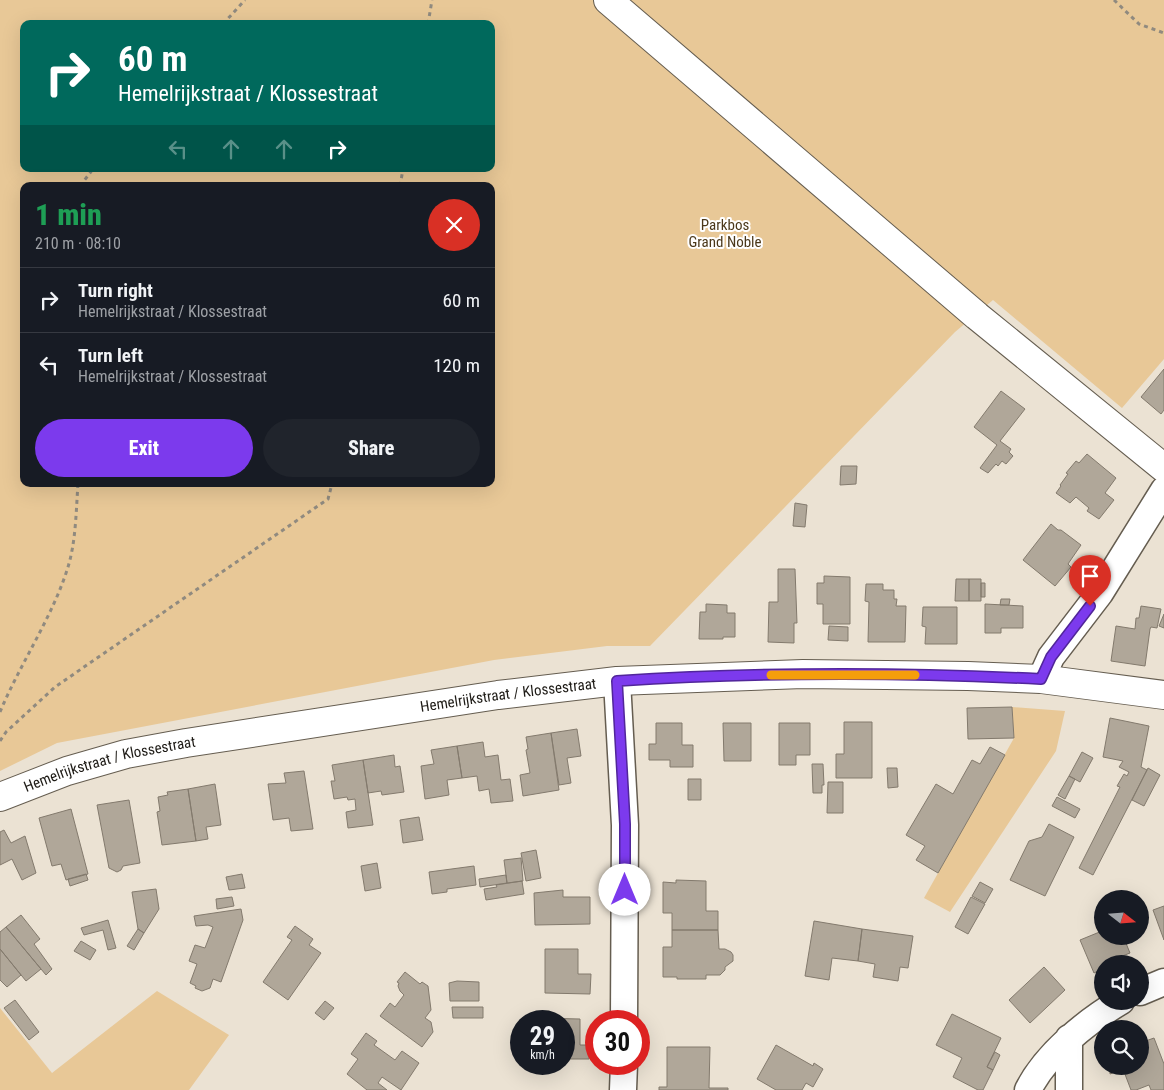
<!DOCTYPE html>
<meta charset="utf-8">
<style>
body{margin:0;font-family:"Roboto Condensed",sans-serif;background:#20242c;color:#f1f3f6;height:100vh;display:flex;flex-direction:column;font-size:19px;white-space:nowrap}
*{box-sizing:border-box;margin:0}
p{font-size:16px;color:#9ea1a6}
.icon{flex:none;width:28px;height:28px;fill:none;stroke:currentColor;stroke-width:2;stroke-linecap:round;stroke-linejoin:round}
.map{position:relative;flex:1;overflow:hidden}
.drawer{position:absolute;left:20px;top:182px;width:475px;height:305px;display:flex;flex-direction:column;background:#171b24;border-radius:10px;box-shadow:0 5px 20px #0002}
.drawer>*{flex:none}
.banner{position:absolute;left:20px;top:20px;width:475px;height:152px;border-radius:10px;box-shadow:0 5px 20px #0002;background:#00695c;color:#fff;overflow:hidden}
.needle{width:32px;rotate:107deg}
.controls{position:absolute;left:1094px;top:890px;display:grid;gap:10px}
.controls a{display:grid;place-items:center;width:55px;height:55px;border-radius:50%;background:#171b24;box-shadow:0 5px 20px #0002;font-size:25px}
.speed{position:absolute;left:510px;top:1010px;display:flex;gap:10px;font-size:25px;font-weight:700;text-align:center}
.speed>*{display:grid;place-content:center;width:65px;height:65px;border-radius:50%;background:#171b24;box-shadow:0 5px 20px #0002;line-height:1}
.speed small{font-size:12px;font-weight:400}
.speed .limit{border:8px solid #d22;background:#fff;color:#111}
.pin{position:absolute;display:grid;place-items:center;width:42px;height:42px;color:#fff;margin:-51px -21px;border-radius:50% 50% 50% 0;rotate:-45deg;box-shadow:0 0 5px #0007}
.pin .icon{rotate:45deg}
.me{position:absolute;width:55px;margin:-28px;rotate:0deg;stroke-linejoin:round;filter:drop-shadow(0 0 4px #0008)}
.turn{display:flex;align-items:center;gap:18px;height:105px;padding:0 15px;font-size:22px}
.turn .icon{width:65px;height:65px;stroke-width:2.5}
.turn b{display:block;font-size:35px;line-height:42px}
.lanes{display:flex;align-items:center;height:48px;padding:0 15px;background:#0003;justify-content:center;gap:25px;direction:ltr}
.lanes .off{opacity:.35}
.round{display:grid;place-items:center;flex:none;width:52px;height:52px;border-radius:26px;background:#20242c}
.overview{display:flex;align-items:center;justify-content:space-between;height:85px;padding:0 15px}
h1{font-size:30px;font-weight:800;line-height:38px;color:#1e9e55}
.primary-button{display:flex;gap:10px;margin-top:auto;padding:10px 15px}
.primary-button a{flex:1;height:58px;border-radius:30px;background:#7c3aed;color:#fff;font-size:20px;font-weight:800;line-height:58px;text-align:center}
.primary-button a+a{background:#20242c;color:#f1f3f6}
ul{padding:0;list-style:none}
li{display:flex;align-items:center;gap:15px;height:65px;padding:0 15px;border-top:1px solid #363941}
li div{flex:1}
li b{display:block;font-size:19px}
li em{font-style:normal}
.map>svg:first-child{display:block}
</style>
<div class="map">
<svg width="1164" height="1090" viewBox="0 0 1164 1090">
<rect width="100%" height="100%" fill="#ebe2d3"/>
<path fill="#e8c897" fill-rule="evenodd" d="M0,0H1164V359L1122,408L993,300L955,332L650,646H607L494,660L57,743L0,771ZM24,24H491V169H24ZM24,186H491V484H24Z
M1012,707L1065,711L1056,751L950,912L924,898L1014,738Z
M157,991L229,1035L189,1090H0V1008L52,1073Z"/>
<path fill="#b0a799" stroke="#837a6d" d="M1164,369V410L1161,414L1141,397Z
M1001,391L1025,409L1000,441L1011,449L1009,452L1013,456L1006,464L1002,461L998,466L996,464L988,473L980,468L997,445L974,427Z
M1087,454L1116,478L1105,493L1114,500L1099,519L1087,511L1089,508L1076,497L1070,503L1056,493L1061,486L1060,485L1068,474L1066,473L1076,461L1079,463Z
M841,466H857L856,484L840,485Z
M795,503L807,505L805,527L793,526Z
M1051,524L1058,530H1061L1081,545L1068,564L1071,567L1055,586L1023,560Z
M778,569H795L797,623H794V643L768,642L769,602H778Z
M824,576L850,577V624H823V604H817V583H824Z
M956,579H969V601H955Z
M969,579H981V601H969Z
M981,583H985V597H981Z
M866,584H883V590H894V599H897L896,606H906L905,642H868L869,602L865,601Z
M1001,599H1010L1009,605H1000Z
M706,604L727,605V613H735V637H723V639H699L700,612H706Z
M985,604L1023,606V628H1001V633H985Z
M1141,606L1161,609L1157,628L1151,627L1150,629L1145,666L1111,661L1116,626L1135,629L1136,618H1139Z
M923,607H957V644H925L926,627L922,626Z
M1164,614V628L1159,626Z
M829,626L848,627V641L828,640Z
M1012,707L1014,738L968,739L967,708Z
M1110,718L1149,726L1141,767L1147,770L1093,875L1079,868L1120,787L1117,786L1124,774L1127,776L1129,772L1119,767L1123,761L1103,757Z
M844,722H872V778H836V754H844Z
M656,723H682V745H693V767H670V760H649V744H656Z
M723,723H751V761H724Z
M779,723H810V755H796V765H779Z
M577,729L581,756L567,758L571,783L559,785L551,733Z
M551,733L559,790L523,796L520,775L530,773L526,750L528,749L526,737Z
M483,742L485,757L498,755L501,780L510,779L513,801L491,803L489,789L479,791L477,776L462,778L457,746Z
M457,746L462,778L447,780L449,795L425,799L421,766L434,764L431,750Z
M990,747L1005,755L938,873L916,860L925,846L906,835L936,784L953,794L972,760L980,764Z
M1082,752L1093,758L1080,782L1069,776Z
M394,755L395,767L400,766L404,792L382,795L381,791L368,793L363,760Z
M363,760L373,825L348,828L346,812L356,810L355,799L348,800L347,797L334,799L331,781H335L332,765Z
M812,764H823L824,785H822V793H813Z
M887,768H897L898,787L888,788Z
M1148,768L1160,775L1144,806L1132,800Z
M304,771L313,829L291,831L289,818L273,820L268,784L286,783L284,773Z
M1069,776L1075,779L1065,799L1058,795Z
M688,779H701V800H688Z
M828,782H843V813H827Z
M215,784L221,825L206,827L208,839L196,841L188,789Z
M188,789L196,841L162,845L157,812L160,811L158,797L168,795L167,792Z
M1057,797L1080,809L1075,818L1052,806Z
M129,800L140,863L123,866L121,870L117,872L109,868L97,805Z
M71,809L88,874L66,880L61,864L52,866L39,818Z
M419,817L423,840L403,843L400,820Z
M1049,824L1074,837L1045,896L1010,880L1029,841L1042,837Z
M4,830L11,843L25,836L36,873L22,880L12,859L0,865V832Z
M536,850L541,878L526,881L521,853Z
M521,858L523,881L507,883L504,860Z
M377,863L381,888L365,891L361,866Z
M474,866L476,885L447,889V892L432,894L429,872Z
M86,874L88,880L70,886L68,879Z
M242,874L245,888L229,890L226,877Z
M506,875L507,883L480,887L479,879Z
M676,880L706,881V911H718V930H672V913H663V882L676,883Z
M522,881L524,894L486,900L484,889L497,887L496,885Z
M980,882L993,889L985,903L972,896Z
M156,889L159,909L144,933L138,929L132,892Z
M563,890V897H590V924L535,925L534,893Z
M232,897L234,906L217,909L216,899Z
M971,897L985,904L968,934L955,927Z
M1164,906V940L1153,910Z
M241,909L243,920L221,982L213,979L210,988L202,991L195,988L196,986L190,983L197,964L189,961L195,945L205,948L213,927L208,925L196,926L194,916Z
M21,915L40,939L34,944L52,969L46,975L6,927Z
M108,920L116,948L108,950L103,930L84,935L81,928Z
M814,921L862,929L858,961L832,958L829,980L805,976Z
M295,926L313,939L309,945L321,953L288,1000L263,982L292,940L287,937Z
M6,927L41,969L26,981L0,949V932Z
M138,929L144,933L134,950L127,946Z
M862,929L913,936L908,968L900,967L898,981L873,977L875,964L858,961Z
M672,930H718L719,949H725L731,952L733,955V961L725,967V970L720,975H706V979H677V977H663V947H672Z
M1102,931V936H1123L1130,953L1102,964V969L1094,973L1080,940Z
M81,941L96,950L90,960L74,951Z
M0,949L21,975L7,987L0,980Z
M545,949H578V974H591L590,994L545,993Z
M1044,967L1065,990L1030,1023L1009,1000Z
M405,972L420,984L422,982L428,986L431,1010L425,1018L431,1022L433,1032L422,1047L380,1016L390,1003L395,1007L404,995L400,991L398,986L399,983L397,982Z
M457,981L479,982V1001H450L449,983Z
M15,1000L39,1032L29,1040L4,1008Z
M325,1001L334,1008L324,1020L315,1013Z
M452,1007H483V1018H453Z
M952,1014L1001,1038L987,1067L993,1070L983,1090H978L953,1077L962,1058L936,1045Z
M538,1018L580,1019V1045H589V1059H564V1021H529V1019Z
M366,1033L377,1041L374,1045L395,1060L402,1051L419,1063L401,1090L382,1077L378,1083L387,1090H367L347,1074L358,1059L351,1054Z
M1154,1038L1164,1064V1090H1151L1149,1085L1136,1090H1131L1123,1069L1110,1074V1066H1140V1056L1145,1054L1140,1043Z
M776,1045L813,1066L814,1063L823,1069L813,1087L806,1083L802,1090H776L757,1079Z
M667,1047H710L709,1088H728V1090H659V1087H667Z
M995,1052L1000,1055L993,1070L987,1067Z"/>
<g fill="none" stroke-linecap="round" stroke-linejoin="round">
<defs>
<path id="minor" d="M1041,679L1051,657L1100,593L1164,490
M617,681L625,825L624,1021
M1140,992L1164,982
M623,1090L624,1064
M1028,1090C1046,1054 1086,1022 1121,1001
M1069,1090V1038"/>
<g id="tertiary">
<path d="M608,0L977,316L1164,468"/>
<path id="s1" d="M0,797L67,771L126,754L186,743L498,695L617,681L803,674L968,676L1041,679L1164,695"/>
</g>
</defs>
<use href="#minor" stroke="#655d50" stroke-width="29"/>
<use href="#tertiary" stroke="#655d50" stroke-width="30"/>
<path stroke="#908a7f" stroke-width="3" stroke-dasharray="4 4" stroke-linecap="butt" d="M1114,0L1139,24L1164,33
M223,24L245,0
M428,24L432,0
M80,186L93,169
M400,186L403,169
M0,712C20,664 53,616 68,567C76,541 76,511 78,484
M0,741L6,732L55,687L328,499L332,484"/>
<use href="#minor" stroke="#fff" stroke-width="26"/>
<use href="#tertiary" stroke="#fff" stroke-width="28"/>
</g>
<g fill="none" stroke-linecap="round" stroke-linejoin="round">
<defs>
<path id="route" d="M625,890V824L617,681C758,672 900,672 1041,679L1051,657L1090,606"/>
</defs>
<use href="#route" stroke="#51269a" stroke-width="12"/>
<use href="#route" stroke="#7c3aed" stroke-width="9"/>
<path stroke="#f59e0b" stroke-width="9" d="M771,675H915"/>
</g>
<g text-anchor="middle" stroke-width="4" stroke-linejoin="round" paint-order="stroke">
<g font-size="15" fill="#4b381a" stroke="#fff">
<text x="725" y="230">Parkbos<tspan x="725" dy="17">Grand Noble</tspan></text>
</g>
<g font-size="15" fill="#1d1a15" stroke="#fff">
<text dy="5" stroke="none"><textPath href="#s1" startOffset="520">Hemelrijkstraat / Klossestraat</textPath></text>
<text dy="5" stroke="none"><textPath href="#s1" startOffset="115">Hemelrijkstraat / Klossestraat</textPath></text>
</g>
</g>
</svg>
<div class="controls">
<a><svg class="needle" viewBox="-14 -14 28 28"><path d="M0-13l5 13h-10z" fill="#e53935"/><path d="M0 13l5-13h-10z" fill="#9ea1a6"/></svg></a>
<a><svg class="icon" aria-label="sound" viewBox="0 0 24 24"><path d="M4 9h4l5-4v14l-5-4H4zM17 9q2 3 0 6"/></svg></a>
<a><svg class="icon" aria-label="search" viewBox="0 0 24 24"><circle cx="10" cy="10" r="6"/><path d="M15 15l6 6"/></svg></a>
</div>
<div class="speed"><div>29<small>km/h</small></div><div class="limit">30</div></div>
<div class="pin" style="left:1090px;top:606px;background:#d93025"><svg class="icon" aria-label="arrive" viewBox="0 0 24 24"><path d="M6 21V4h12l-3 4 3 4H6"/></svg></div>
<svg class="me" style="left:625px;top:890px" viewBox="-20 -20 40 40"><circle r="19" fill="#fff"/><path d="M0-13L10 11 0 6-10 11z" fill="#7c3aed"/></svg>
<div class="banner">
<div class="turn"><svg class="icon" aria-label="right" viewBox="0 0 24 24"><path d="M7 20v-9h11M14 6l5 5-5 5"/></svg><div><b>60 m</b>Hemelrijkstraat / Klossestraat</div></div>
<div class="lanes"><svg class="icon off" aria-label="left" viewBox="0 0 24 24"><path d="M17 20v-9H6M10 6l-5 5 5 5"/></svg><svg class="icon off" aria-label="ahead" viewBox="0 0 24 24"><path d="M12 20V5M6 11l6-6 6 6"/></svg><svg class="icon off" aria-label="ahead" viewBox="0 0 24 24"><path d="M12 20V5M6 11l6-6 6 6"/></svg><svg class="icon" aria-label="right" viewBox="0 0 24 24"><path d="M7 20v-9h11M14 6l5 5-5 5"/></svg></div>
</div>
<section class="drawer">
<div class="overview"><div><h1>1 min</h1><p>210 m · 08:10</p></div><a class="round" style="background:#d93025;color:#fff"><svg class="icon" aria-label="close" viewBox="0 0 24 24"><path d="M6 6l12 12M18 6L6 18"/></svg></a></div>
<ul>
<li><svg class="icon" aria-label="right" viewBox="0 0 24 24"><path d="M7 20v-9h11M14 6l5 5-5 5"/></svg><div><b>Turn right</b><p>Hemelrijkstraat / Klossestraat</p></div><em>60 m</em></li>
<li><svg class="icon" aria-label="left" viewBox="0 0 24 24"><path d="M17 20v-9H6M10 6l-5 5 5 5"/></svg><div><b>Turn left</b><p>Hemelrijkstraat / Klossestraat</p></div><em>120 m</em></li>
</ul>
<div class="primary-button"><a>Exit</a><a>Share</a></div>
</section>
</div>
